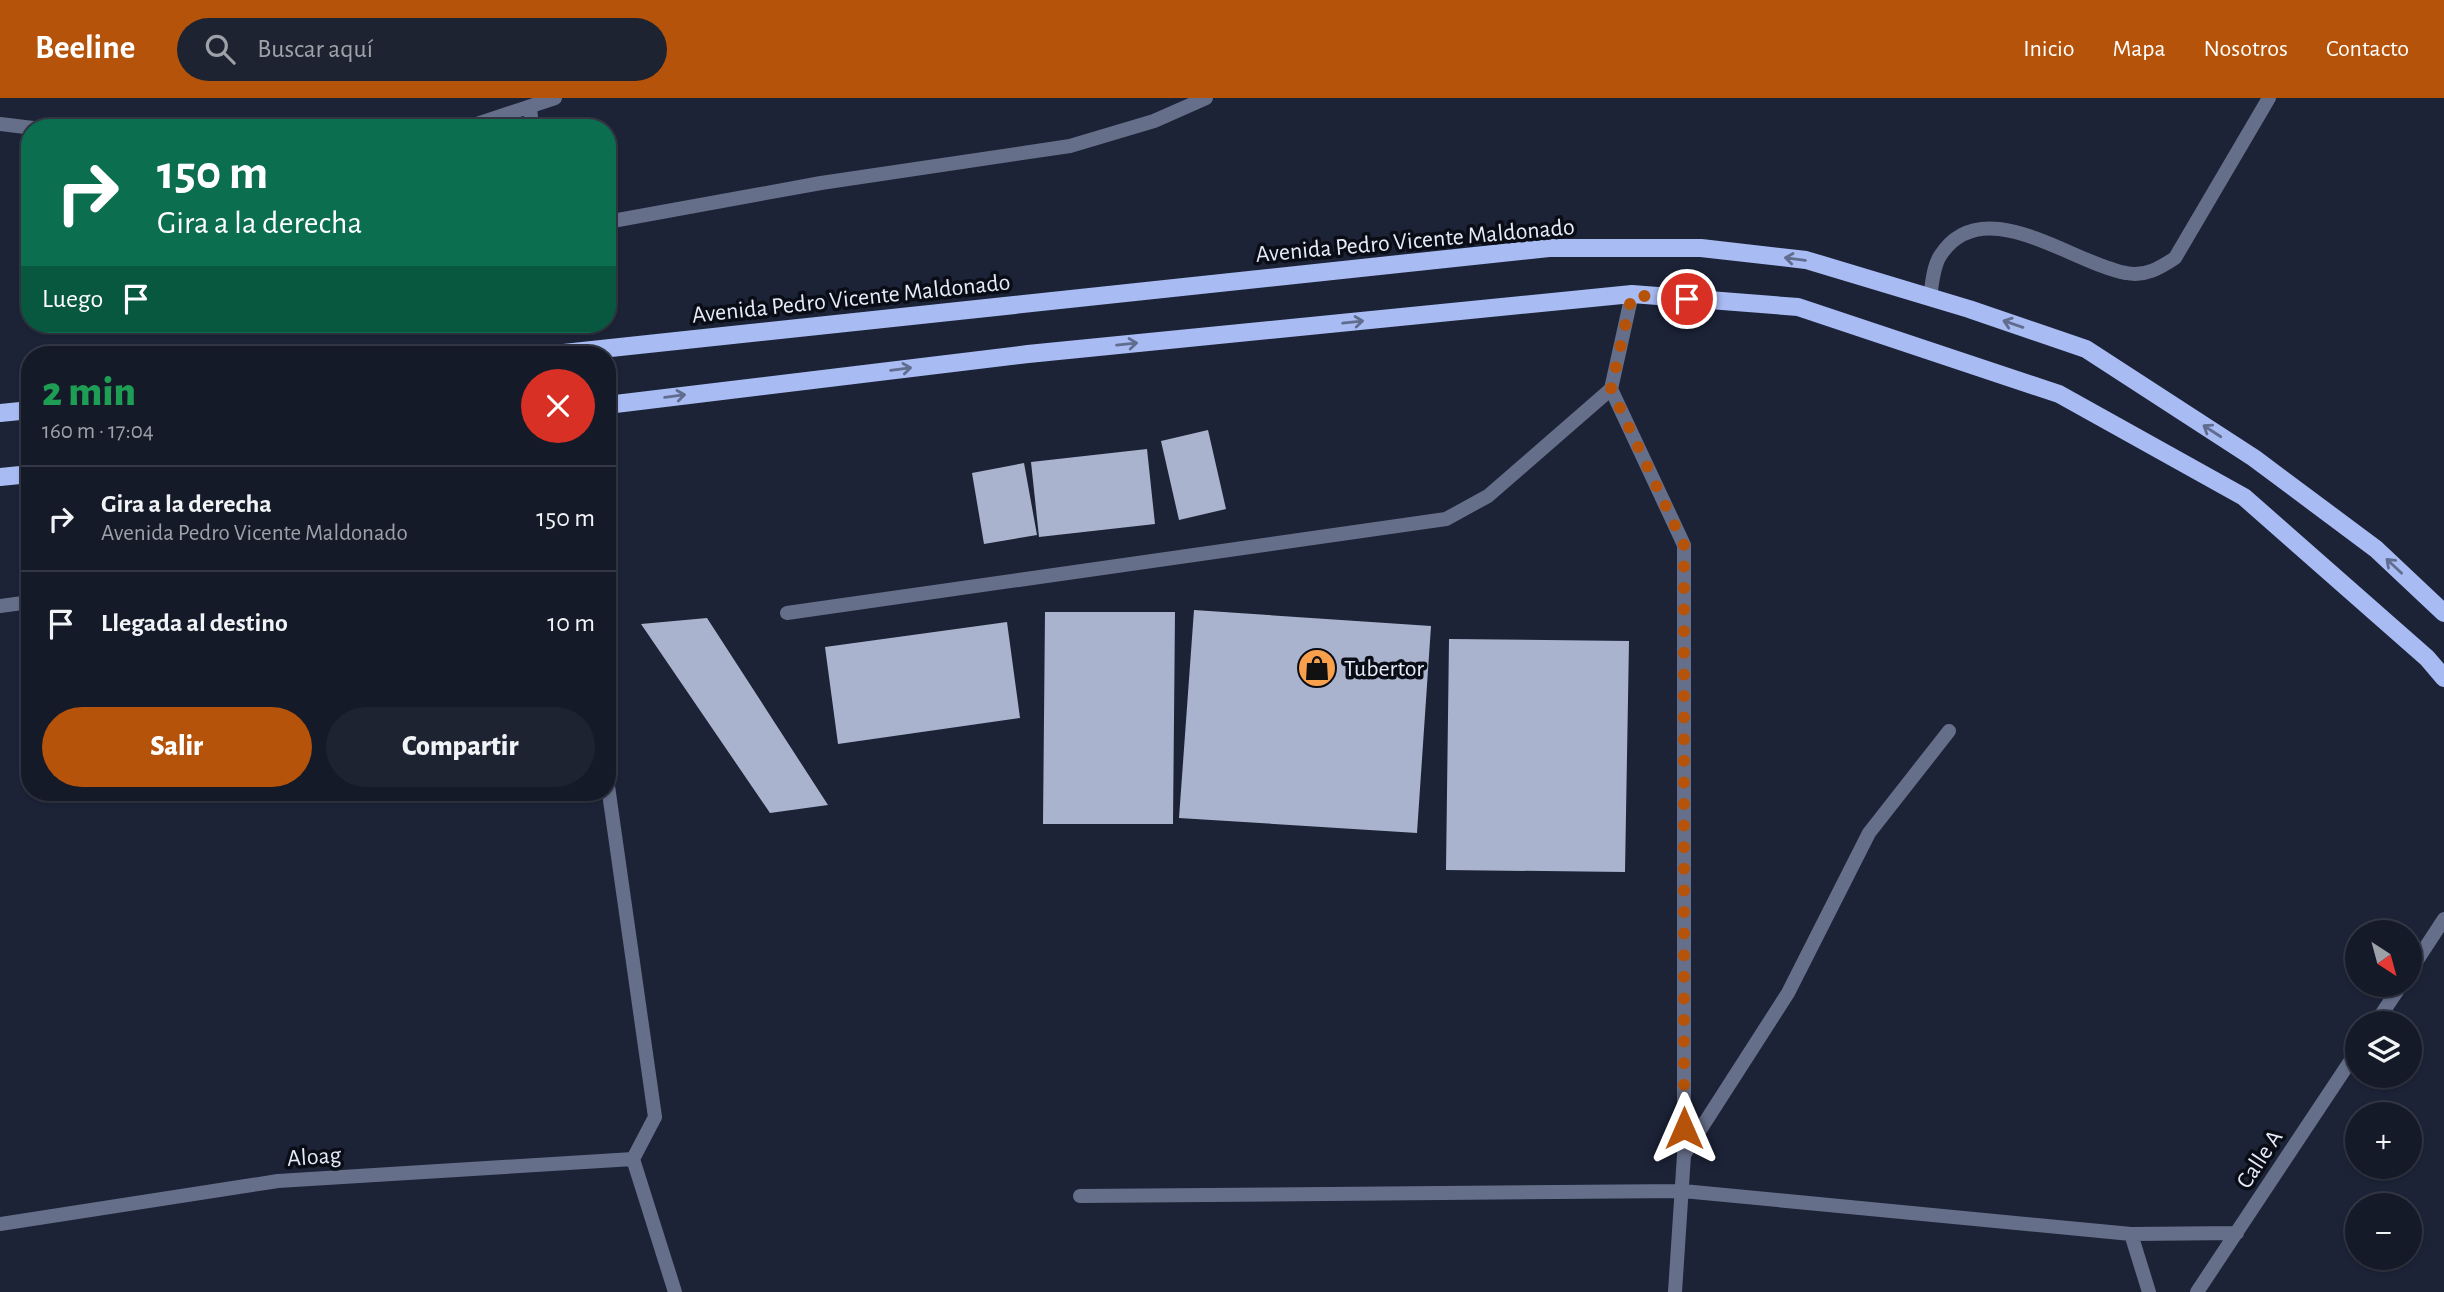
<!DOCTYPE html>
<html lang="es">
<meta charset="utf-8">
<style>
body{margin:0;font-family:"Alegreya Sans",sans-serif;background:#1e2331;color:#f1f3f6;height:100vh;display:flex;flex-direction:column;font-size:26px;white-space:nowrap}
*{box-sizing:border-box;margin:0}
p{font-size:23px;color:#9da1a8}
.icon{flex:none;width:38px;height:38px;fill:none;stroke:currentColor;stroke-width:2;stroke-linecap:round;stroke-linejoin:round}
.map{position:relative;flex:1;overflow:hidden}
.side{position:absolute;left:21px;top:248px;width:595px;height:455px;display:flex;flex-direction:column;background:#151a29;border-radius:28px;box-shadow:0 2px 5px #0004,0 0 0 2px #343846}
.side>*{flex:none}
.top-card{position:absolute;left:21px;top:21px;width:595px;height:214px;border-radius:28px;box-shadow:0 2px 5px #0004,0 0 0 2px #343846;background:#0b6e4f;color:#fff;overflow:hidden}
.needle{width:46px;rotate:144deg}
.controls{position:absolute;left:2345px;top:822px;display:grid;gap:14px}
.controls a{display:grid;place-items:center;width:77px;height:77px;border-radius:50%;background:#151a29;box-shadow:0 2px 5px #0004,0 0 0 2px #343846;font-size:35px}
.pin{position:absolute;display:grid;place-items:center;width:60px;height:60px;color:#fff;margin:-30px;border:4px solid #fff;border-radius:50%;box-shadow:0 2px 7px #0007}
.me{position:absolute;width:77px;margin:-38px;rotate:0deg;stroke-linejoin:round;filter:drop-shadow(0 0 5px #0008)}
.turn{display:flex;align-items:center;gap:24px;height:147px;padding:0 21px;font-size:32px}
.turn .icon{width:91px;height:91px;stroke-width:2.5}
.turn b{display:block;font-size:49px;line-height:60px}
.then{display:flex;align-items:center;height:66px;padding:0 21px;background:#0003;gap:14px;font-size:26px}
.round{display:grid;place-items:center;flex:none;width:74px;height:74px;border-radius:37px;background:#1e2331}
.head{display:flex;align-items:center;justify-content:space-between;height:119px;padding:0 21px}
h1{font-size:42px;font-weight:800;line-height:52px;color:#1e9e55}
.cta{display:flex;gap:14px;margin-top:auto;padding:14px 21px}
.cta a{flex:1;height:80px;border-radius:42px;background:#b45309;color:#fff;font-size:28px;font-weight:800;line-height:80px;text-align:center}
.cta a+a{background:#1e2331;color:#f1f3f6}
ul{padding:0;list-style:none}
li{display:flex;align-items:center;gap:21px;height:105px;padding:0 21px;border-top:2px solid #343846}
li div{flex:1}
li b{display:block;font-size:26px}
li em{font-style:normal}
header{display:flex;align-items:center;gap:42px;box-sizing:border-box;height:98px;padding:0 35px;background:#b45309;color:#fff}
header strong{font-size:33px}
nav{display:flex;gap:38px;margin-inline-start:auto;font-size:24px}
.search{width:490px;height:63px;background:#1e2331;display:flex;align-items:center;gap:18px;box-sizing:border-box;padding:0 24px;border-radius:38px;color:#9da1a8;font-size:26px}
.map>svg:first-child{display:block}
</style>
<header>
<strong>Beeline</strong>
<div class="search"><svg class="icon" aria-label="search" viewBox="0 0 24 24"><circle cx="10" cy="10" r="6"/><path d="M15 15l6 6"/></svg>Buscar aquí</div>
<nav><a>Inicio</a><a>Mapa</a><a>Nosotros</a><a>Contacto</a></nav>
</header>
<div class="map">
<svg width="2444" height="1194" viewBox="0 0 2444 1194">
<rect width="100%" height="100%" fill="#1c2337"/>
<path fill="#aab3cd" d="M1208,332L1226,411L1179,422L1161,343Z
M1147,351L1155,426L1039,439L1031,364Z
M1024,365L1037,437L984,446L972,375Z
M1194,512L1431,528L1417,735L1179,720Z
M1045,514H1175L1173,726H1043Z
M707,520L828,707L770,715L641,526Z
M1007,524L1020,620L838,646L825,549Z
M1449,541L1629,543L1625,774L1446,772Z"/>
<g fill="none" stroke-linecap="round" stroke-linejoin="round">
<path stroke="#666f8a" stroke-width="14" d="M530,9L532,30
M0,26L33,30
M465,30L555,0
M607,124L821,85L1070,48L1154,23L1206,0
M1930,199C1932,187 1933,169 1940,158C1982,91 2073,166 2126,175C2145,179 2160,170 2175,160L2269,0
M787,515L1446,421L1488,398L1611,291
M1684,1057L1788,895L1869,735L1949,633"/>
<path stroke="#666f8a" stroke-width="14" d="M1632,196L1611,291L1684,447V1057L1675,1194
M0,508L30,504
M607,681L655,1019L633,1061
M2410,873L2444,821
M2375,926L2401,887
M633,1061L675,1194
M1080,1098L1683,1093L2131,1136L2149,1194
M0,1126L278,1083L633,1061
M2131,1136L2237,1135
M2197,1194L2357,953"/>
<path stroke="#a8bbf3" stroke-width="18" d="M545,257L1549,150H1701L1806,162L1969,211L2086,251L2254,360L2376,451L2444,515
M607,307L1028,256L1632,196L1798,209L2059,296L2244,399L2427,560L2444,580
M0,315L30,312
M0,379L30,376"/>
</g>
<defs><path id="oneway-shaft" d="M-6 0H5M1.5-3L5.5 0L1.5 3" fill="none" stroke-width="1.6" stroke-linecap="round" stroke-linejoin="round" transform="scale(1.75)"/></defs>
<g stroke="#616d8f">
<use href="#oneway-shaft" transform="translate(1795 161) rotate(-173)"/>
<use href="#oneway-shaft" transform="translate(1353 224) rotate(-6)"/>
<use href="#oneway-shaft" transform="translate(2013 226) rotate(-161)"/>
<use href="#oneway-shaft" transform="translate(1127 246) rotate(-6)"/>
<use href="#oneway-shaft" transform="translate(901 271) rotate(-7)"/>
<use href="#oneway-shaft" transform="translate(675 298) rotate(-7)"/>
<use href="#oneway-shaft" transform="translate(2212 333) rotate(-147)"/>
<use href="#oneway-shaft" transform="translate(2394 468) rotate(-137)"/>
</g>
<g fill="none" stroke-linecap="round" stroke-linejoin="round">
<path stroke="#b45309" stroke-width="12" stroke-dasharray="0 21.6" d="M1684,1030V447L1611,291L1632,197L1687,201"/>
</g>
<defs>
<symbol id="shop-disc" viewBox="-11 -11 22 22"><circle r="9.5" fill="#f9a04d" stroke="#0a0d15"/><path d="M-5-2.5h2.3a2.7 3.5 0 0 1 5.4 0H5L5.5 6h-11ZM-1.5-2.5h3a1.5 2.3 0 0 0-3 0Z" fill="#111"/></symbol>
</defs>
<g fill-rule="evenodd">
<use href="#shop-disc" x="1295" y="548" width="44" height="44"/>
</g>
<g text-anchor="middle" stroke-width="7" stroke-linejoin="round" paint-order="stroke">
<g font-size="24" fill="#e6ebf9" stroke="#0a0d15">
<text transform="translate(1415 142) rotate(-5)" y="8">Avenida Pedro Vicente Maldonado</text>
<text transform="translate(851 200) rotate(-6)" y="8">Avenida Pedro Vicente Maldonado</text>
<text transform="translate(314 1058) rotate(-4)" y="8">Aloag</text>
<text transform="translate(2259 1061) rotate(-57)" y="8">Calle A</text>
</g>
<g font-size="24" fill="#e6ebf9" stroke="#0a0d15" text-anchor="start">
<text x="1344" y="578">Tubertor</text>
</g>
</g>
</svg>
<div class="controls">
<a><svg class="needle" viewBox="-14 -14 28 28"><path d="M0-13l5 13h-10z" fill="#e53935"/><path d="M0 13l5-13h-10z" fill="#9da1a8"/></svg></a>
<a><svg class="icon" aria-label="layers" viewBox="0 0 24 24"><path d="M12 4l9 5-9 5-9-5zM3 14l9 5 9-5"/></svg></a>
<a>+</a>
<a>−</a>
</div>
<div class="pin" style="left:1687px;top:201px;background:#d93025"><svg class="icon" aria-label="arrive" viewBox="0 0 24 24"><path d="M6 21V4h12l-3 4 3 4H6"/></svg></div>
<svg class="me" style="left:1684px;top:1030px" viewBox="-20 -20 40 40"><path d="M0-17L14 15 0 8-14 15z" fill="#b45309" stroke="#fff" stroke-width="4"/></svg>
<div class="top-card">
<div class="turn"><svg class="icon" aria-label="right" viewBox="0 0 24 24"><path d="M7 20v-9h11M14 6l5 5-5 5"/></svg><div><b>150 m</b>Gira a la derecha</div></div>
<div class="then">Luego<svg class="icon" aria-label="arrive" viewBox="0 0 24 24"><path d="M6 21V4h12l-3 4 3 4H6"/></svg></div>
</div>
<section class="side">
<div class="head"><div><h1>2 min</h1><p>160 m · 17:04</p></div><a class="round" style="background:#d93025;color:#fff"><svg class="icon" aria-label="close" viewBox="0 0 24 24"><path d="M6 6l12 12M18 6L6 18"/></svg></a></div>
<ul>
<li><svg class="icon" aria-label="right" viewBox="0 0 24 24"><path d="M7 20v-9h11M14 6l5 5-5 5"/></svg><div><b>Gira a la derecha</b><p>Avenida Pedro Vicente Maldonado</p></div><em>150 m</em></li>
<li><svg class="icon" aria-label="arrive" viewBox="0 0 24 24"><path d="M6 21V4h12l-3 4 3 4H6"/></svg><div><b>Llegada al destino</b></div><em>10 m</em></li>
</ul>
<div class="cta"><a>Salir</a><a>Compartir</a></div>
</section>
</div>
